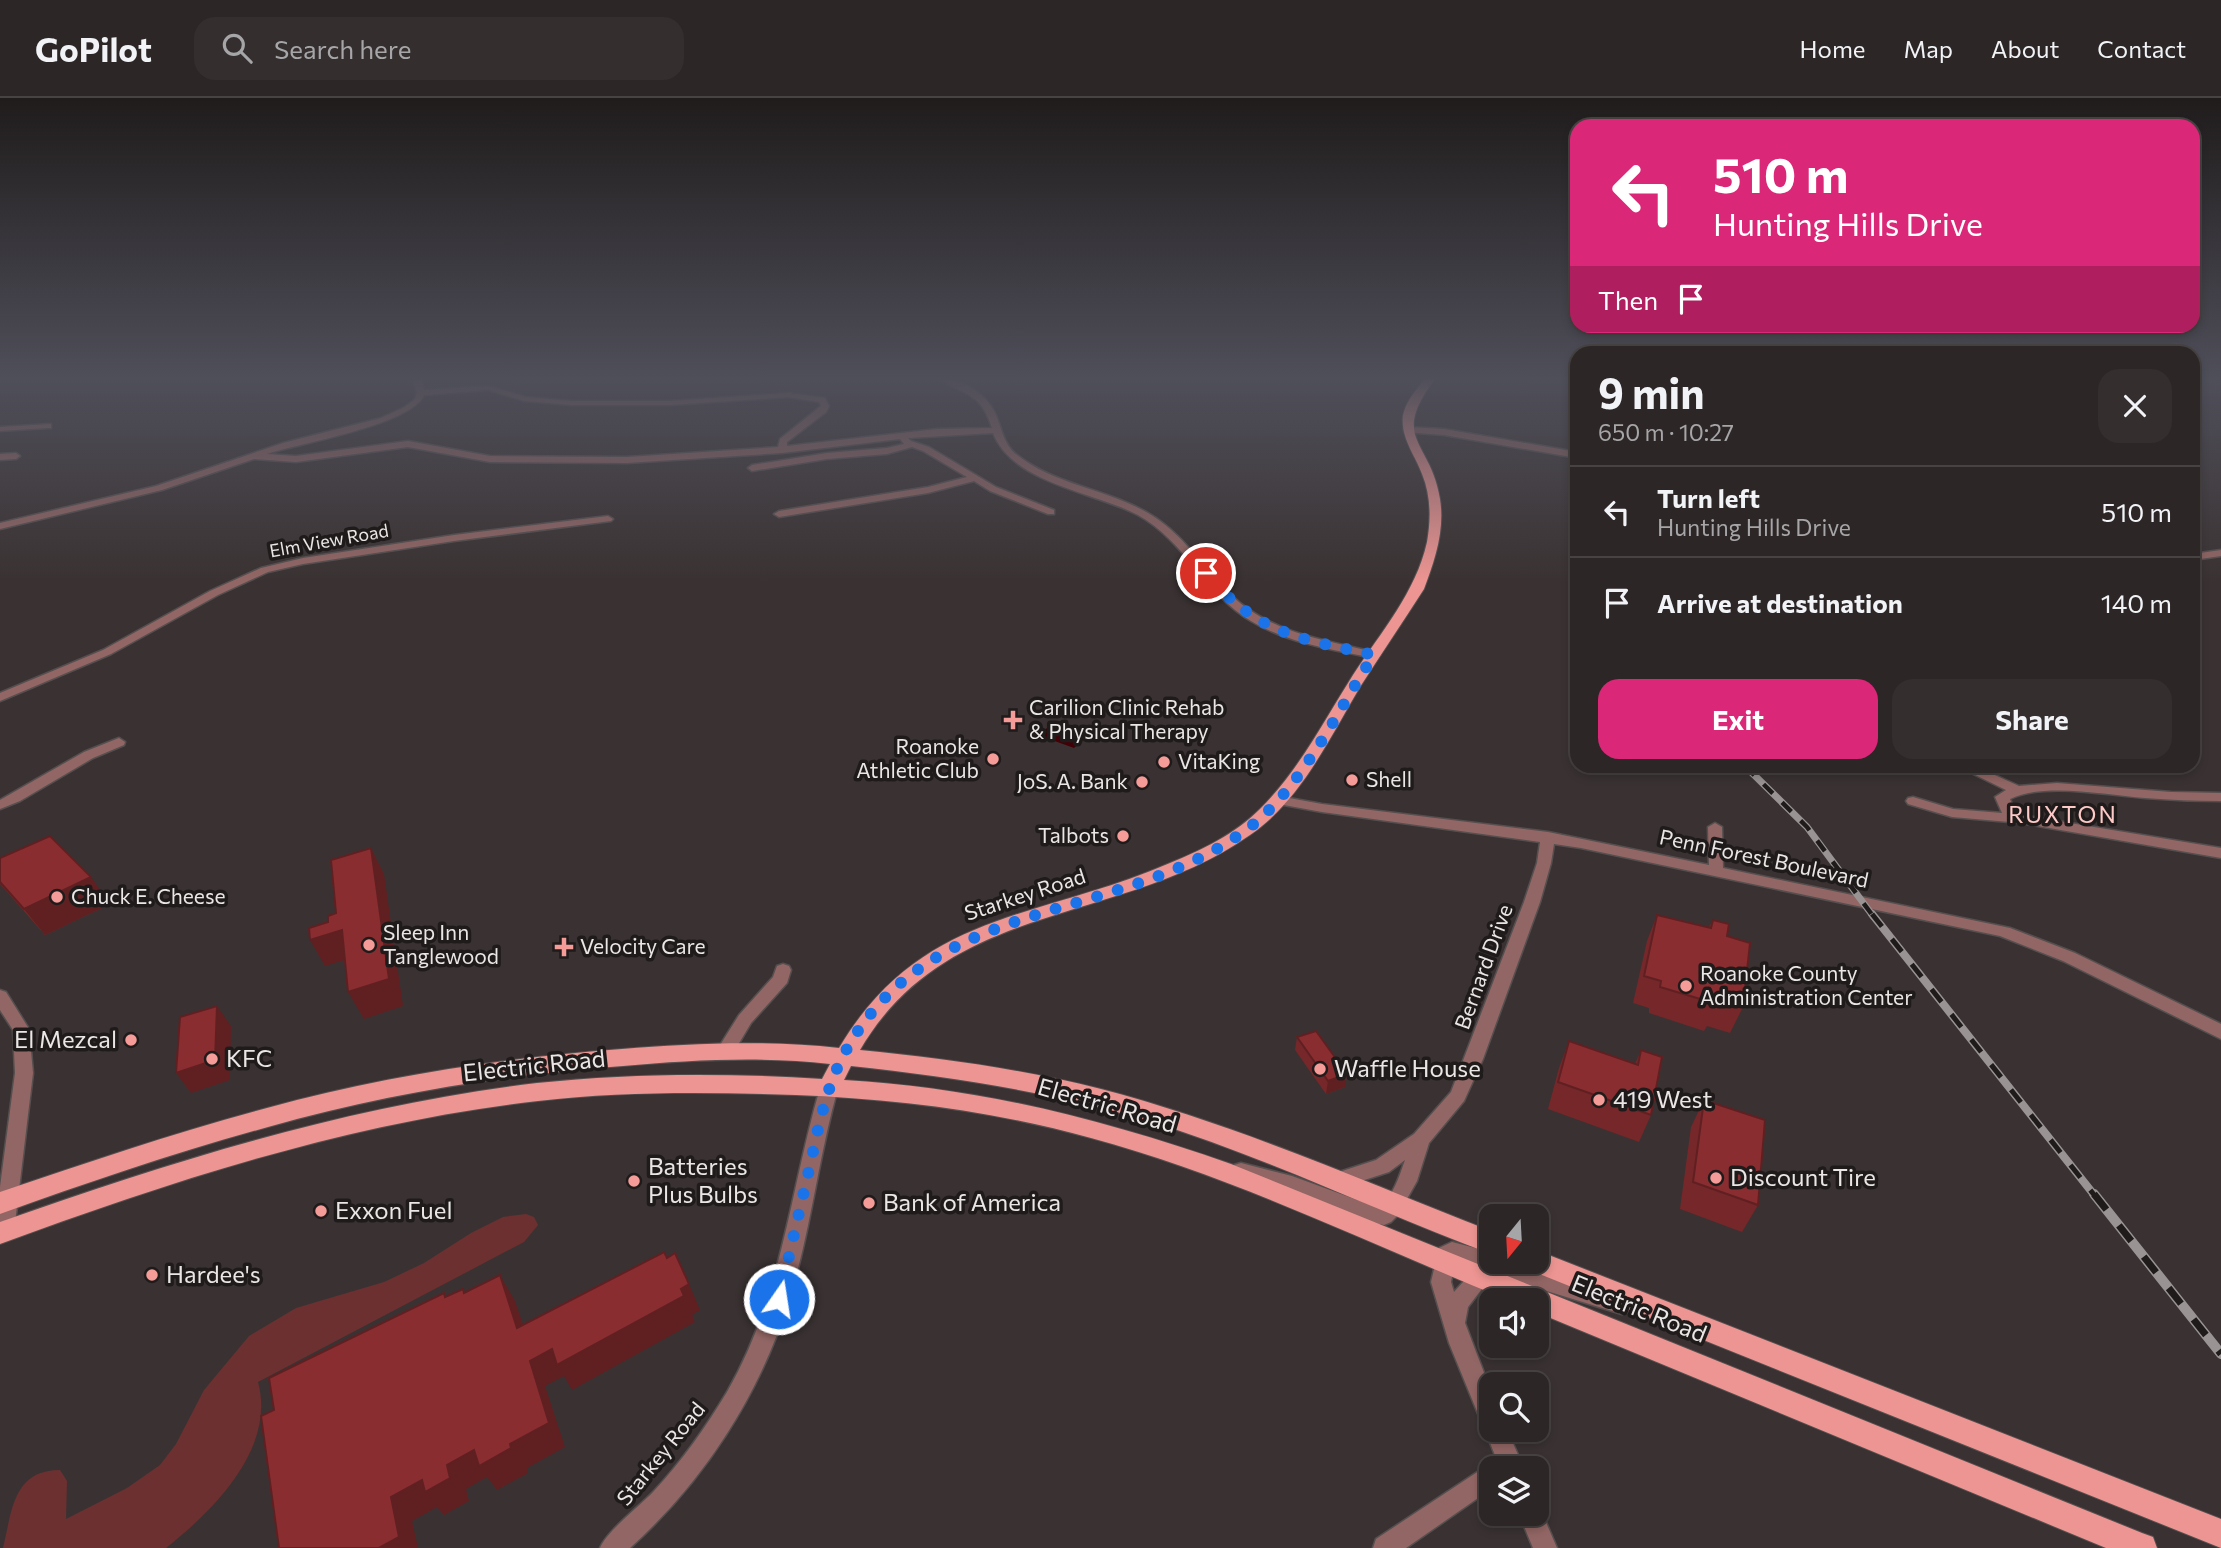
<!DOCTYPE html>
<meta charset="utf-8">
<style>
body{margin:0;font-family:Commissioner,sans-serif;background:#342e2e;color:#f1f3f6;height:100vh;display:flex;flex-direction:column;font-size:26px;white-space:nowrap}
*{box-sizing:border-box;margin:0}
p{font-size:23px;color:#a6a5a7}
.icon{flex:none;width:38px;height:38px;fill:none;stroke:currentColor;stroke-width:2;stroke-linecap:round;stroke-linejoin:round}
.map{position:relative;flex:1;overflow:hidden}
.details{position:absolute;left:1570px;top:248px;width:630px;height:427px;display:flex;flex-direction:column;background:#2c2626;border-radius:21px;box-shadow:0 4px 10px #0003,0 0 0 2px #484343}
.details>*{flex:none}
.banner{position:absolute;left:1570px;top:21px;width:630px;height:214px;border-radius:21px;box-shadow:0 4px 10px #0003,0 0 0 2px #484343;background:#db2777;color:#fff;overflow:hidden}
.needle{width:46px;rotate:198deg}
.fabs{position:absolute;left:1479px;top:1106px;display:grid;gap:14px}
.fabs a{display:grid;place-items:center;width:70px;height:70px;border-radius:14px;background:#2c2626;box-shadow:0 4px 10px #0003,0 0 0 2px #484343;font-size:35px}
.pin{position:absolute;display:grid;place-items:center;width:60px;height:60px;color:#fff;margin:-30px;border:4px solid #fff;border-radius:50%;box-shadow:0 2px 7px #0007}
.me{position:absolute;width:77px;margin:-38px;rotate:13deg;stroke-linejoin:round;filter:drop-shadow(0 0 5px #0008)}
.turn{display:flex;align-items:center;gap:24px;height:147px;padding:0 28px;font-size:32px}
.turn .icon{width:91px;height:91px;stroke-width:2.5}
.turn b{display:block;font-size:49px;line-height:60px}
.then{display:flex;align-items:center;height:66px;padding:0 28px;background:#0003;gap:14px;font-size:26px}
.round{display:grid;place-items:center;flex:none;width:74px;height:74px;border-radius:21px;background:#342e2e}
.summary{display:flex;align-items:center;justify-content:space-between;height:119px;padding:0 28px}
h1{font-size:42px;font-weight:700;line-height:52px}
.cta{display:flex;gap:14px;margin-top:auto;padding:14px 28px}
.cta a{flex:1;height:80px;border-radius:21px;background:#db2777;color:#fff;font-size:28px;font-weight:700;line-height:80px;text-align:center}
.cta a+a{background:#342e2e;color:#f1f3f6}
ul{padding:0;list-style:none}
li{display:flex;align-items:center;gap:21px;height:91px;padding:0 28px;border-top:2px solid #484343}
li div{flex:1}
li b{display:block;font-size:26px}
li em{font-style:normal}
header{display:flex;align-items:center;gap:42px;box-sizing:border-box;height:98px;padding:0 35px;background:#2c2626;border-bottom:2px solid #484343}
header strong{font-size:33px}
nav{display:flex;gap:38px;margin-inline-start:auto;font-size:24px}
.search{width:490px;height:63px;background:#342e2e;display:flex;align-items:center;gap:18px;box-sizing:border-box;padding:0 24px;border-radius:21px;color:#a6a5a7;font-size:26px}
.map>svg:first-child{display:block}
</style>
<header>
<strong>GoPilot</strong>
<div class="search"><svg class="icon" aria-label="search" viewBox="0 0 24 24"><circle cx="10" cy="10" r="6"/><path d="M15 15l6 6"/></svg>Search here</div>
<nav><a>Home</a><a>Map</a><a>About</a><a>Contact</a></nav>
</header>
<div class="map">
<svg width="2221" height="1450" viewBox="0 0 2221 1450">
<rect width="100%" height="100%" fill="#3a3232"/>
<path fill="#6c3030" d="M526,1116L534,1119L538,1127L524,1144L258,1284C276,1350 214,1412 166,1450H3C12,1413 13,1372 60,1372L67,1383L66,1421L127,1390L160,1367L176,1346L204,1292L249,1238L296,1210L384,1184L424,1165L471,1135L503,1119Z"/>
<path fill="#430006" d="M1051,627L1086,639L1074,650L1038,637Z"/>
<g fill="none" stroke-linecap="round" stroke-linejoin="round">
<defs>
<path id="minor" d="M413,281H421L424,292L488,288L526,299L571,303H670L788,295L825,300L829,308L826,314L787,344V348L937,331L992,330C981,295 966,297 938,281C961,281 985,294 995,315C1002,330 1003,346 1017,357C1055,387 1107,391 1148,415C1183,435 1203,470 1231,497C1272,536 1326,542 1378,555L1380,557L1374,560C1333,552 1288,545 1251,523C1206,497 1185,443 1138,417C1095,394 1013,386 993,335L908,340L911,343L929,349L996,389L1054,412V416H1048L990,393L974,383L928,395L779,419L774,416L779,413L928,389L967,379L923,353L912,349L887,356L827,361L752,373L748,370L752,367L827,355L887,350L904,346L900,341L782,355L627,365L490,364L408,349L296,364L254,361L162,392L0,431V425L156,388L283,345L381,320L405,309L415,301L417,295ZM488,292L525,303L571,307H670L788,299L819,304L821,308L780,341L778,349L627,359L490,358L408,343L296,358L267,356C300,345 411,327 424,297Z
M51,326V330H48L0,333V329Z
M1407,329L1444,331L1577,354V360L1444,337L1404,334V330Z
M0,356L16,355L20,358L16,361L0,362Z
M608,418L613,421L611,423L454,443L303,466L268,474L218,497L111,556L0,603V595L103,552L210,493L261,470L303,460L454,437Z
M2221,452V458L2193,462V456Z
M119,640L125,644L124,647L93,660L20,703L0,711V702L84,654Z
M1957,668H1975L2019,688L2057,685L2171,694L2221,695V703C2195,703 2170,702 2145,700C2106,697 2044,684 2010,701L2016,716L2221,750V760L2021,725L1952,719L1908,706L1906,703L1908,700L1913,699L1953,711L2002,715L1995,699L2006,692Z
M1278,698L1322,706L1548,734L1709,767L1708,729L1715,725L1722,729L1723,770L2010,830L2075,855L2221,926V941L2063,863L2000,838L1581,750L1554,746L1551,765L1540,804L1483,961L1464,1003L1429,1045L1417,1083L1398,1117L1391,1124L1384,1127L1367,1124L1290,1094L1234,1079L1231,1073L1234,1067L1241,1065L1292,1078L1368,1106L1380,1109C1394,1096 1399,1079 1405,1062L1389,1074L1337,1091L1330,1089L1327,1083L1330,1077L1376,1062L1414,1036L1451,994L1524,804L1537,765L1540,744L1322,714L1273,705L1271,702L1273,699Z
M783,866L789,868L791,872L787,885L751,925L732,957L726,959L720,957L717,952L739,917L773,879L777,868Z
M0,892L6,894L29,931L33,975L14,1133L11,1139L4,1142L0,1140V1089L15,975L13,932L0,912Z
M829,983L835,985L838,990C818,1060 811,1133 789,1202C760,1297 703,1384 630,1450H600C607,1433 640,1408 654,1393C682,1363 706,1329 727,1294C783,1196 789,1096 820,990L823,985Z
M1452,1144L1491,1154V1164H1515L1622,1196L1629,1199L1632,1206L1629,1213L1622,1216L1527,1187L1486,1171L1482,1170L1488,1172L1491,1179L1468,1209L1465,1225L1491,1293V1332H1507L1524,1370H1500L1485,1332L1486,1329L1483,1328L1449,1245L1431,1184L1439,1150ZM1455,1163L1481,1170L1474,1172L1454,1194L1451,1184Z
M1491,1365L1500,1370H1491V1391L1406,1450H1373L1376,1441Z
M1536,1406L1539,1408L1557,1450H1533L1519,1416H1536Z"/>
<path id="major" d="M1425,281H1435C1389,342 1431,342 1440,401C1445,432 1435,462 1424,491C1403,524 1381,556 1360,589C1329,641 1301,702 1250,737C1121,828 948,801 860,952C941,960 1022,971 1101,991C1235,1026 1363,1083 1491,1133V1156C1376,1113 1266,1059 1149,1023C1051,994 952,979 851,968L844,982C981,990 1102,1021 1231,1066L2142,1435L2153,1439L2157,1450H2106L1536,1214V1202H1508C1370,1146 1235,1079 1091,1040C994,1013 897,1001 796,997C710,994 623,993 538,1003C352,1024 174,1082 0,1146V1124C175,1062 352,1007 537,985C631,975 728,975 822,981L830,966C763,958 690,962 623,968C503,977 384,996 268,1029C177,1054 89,1084 0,1116V1094C89,1064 177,1034 267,1010C383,978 503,960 622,951C693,945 768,942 839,950C921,812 1039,822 1170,765C1202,752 1235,736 1260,711C1299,672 1324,623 1353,577C1381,534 1416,494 1427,444C1431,421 1431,398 1422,376C1415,357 1400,339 1403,317C1406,303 1416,292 1425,281Z
M1536,1152L2221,1421V1450L1527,1171L1524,1164H1536Z"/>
</defs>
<use href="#minor" stroke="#564f4f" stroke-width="3"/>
<use href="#major" stroke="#564f4f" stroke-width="2"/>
<use href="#minor" fill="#926664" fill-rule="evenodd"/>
<use href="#major" fill="#ed9592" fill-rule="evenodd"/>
<defs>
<path id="rail-far2" d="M1745,668L1807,729L1873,818"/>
<path id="rail-far1" d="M1872,816L2095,1098"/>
<path id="rail" d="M2094,1096L2221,1256"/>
</defs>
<use href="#rail-far2" stroke="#999393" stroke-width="7"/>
<use href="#rail-far1" stroke="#999393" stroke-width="8"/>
<use href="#rail" stroke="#999393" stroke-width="10"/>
<use href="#rail-far2" stroke="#1f1b1b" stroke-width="4.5" stroke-dasharray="13" stroke-linecap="butt"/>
<use href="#rail-far1" stroke="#1f1b1b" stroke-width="5" stroke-dasharray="16" stroke-linecap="butt"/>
<use href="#rail" stroke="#1f1b1b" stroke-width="7" stroke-dasharray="20" stroke-linecap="butt"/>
</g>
<path fill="#762729" d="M0,760L110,806L45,837L0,786Z
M1657,817L1709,829L1713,822L1727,838L1743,909L1730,935L1707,928L1704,933L1649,915V910L1633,905L1647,843Z
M1297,939L1345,989L1326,996L1295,952Z
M1569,943L1635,966L1641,952L1651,1017L1639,1044L1548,1011L1559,970Z
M1704,1002L1758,1107L1742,1134L1680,1111L1691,1029Z"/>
<path fill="#602022" d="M371,750L384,776L403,908L364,921L348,894Z
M91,779L110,806L45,837L24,811Z
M342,832L357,858L325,868L310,842Z
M217,908L231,928L230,982L191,995L176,975Z
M1347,976L1345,989L1326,996L1328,983Z
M500,1177L515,1203L533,1256L517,1230Z
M689,1186L700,1212L692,1217L695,1224L572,1292L564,1278L545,1288L565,1349L527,1370L528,1375L497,1392L487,1379L466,1391L469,1403L444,1417L437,1409L412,1423L418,1450H379L391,1399L474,1352L510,1346L530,1263L552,1251Z"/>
<path fill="#892d30" stroke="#602022" stroke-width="2" d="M50,738L91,779L24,811L0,784V760Z
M371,750L389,881L348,894L342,832L310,842L309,830L328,824V818L336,815L331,762Z
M1657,817L1711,830L1713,822L1729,826L1727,838L1750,845L1743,909L1718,901L1717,906L1660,889L1661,883L1644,878Z
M217,908L215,962L176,975L180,919Z
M1316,933L1347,976L1328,983L1297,939Z
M1569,943L1638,967L1641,952L1662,959L1651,1017L1558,984Z
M1704,1002L1765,1022L1758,1107L1693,1084Z
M664,1154L667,1160L675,1155L689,1186L681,1191L684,1198L557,1267L552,1251L530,1263L549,1325L510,1346L511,1350L479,1368L474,1352L447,1367L450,1380L425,1394L422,1382L391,1399L399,1439L379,1450H279L261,1318L274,1312L269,1280L444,1195L445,1199L463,1191L464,1195L500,1177L517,1230Z"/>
<linearGradient id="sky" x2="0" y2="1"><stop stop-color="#201c1c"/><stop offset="0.58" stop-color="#4f4f5a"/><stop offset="1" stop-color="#4f4f5a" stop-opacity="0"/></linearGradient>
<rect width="2221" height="484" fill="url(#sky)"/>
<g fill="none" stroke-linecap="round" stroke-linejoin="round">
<path stroke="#1a73e8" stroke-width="12" stroke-dasharray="0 21.6" d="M779,1201C789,1158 799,1115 809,1072C818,1032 825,992 844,956C931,795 1116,827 1246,732C1301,692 1337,613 1374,557C1299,540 1258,537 1206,475"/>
</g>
<g fill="#f59b98" stroke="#1f1b1b" stroke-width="2.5">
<path d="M1009.5 611.5h7v7h7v7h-7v7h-7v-7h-7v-7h7z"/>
<circle cx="993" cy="661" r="7"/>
<circle cx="1164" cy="664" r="7"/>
<circle cx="1352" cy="682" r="7"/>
<circle cx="1142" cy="684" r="7"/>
<circle cx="1123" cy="738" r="7"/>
<circle cx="57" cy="799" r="7"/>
<circle cx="369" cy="847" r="7"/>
<path d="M560.5 838.5h7v7h7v7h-7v7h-7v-7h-7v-7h7z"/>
<circle cx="1686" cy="888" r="7"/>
<circle cx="131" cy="942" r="7"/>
<circle cx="212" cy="961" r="7"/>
<circle cx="1320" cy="971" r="7"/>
<circle cx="1599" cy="1002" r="7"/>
<circle cx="1716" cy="1080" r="7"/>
<circle cx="634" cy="1083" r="7"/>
<circle cx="869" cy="1105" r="7"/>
<circle cx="321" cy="1113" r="7"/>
<circle cx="152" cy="1177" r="7"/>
</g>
<g text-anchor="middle" stroke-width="7" stroke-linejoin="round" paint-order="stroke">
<g font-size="18" fill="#ebe6e6" stroke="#1f1b1b">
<text transform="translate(329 443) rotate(-10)" y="6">Elm View Road</text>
</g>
<g font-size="21" fill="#ebe6e6" stroke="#1f1b1b" text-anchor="start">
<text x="1029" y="617">Carilion Clinic Rehab<tspan x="1029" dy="24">&amp; Physical Therapy</tspan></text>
<text x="979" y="656" text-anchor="end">Roanoke<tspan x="979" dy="24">Athletic Club</tspan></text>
<text x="1178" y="671">VitaKing</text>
<text x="1366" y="689">Shell</text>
<text x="1128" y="691" text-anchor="end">JoS. A. Bank</text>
<text x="1109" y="745" text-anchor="end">Talbots</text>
<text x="71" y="806">Chuck E. Cheese</text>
<text x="383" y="842">Sleep Inn<tspan x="383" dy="24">Tanglewood</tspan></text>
<text x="580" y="856">Velocity Care</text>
<text x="1700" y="883">Roanoke County<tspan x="1700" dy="24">Administration Center</tspan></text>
</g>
<g font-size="21" fill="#ebe6e6" stroke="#1f1b1b">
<text transform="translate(1764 761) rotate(12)" y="7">Penn Forest Boulevard</text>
<text transform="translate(1025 797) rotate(-18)" y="7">Starkey Road</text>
<text transform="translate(1484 869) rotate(-70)" y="7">Bernard Drive</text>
<text transform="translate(661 1356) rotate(-51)" y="7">Starkey Road</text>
</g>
<g font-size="23" letter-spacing="2" fill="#fecac7" stroke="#1f1b1b">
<text x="2063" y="725">RUXTON</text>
</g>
<g font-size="24" fill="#ebe6e6" stroke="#1f1b1b" text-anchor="start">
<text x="117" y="950" text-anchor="end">El Mezcal</text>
<text x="226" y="969">KFC</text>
<text x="1334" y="979">Waffle House</text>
<text x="1613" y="1010">419 West</text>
<text x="648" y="1077">Batteries<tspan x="648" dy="28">Plus Bulbs</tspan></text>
<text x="1730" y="1088">Discount Tire</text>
<text x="883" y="1113">Bank of America</text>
<text x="335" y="1121">Exxon Fuel</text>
<text x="166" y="1185">Hardee's</text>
</g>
<g font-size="24" fill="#ebe6e6" stroke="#1f1b1b">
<text transform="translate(534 968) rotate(-6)" y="8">Electric Road</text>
<text transform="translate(1107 1008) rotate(16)" y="8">Electric Road</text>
<text transform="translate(1639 1211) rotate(22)" y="8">Electric Road</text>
</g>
</g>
</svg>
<div class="fabs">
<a><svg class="needle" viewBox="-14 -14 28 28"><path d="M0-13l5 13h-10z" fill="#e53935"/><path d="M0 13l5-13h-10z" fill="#a6a5a7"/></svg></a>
<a><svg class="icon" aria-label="sound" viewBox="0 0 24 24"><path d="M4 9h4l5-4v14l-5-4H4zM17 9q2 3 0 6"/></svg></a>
<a><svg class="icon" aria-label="search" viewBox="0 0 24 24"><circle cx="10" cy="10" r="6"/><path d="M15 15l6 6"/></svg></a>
<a><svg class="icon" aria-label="layers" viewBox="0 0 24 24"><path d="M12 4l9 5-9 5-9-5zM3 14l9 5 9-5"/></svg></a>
</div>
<div class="pin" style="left:1206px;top:475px;background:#d93025"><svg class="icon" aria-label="arrive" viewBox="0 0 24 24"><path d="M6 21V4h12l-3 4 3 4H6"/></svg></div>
<svg class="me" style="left:779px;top:1201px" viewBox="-20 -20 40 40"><circle r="17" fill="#1a73e8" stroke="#fff" stroke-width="3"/><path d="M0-11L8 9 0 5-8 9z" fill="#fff"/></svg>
<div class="banner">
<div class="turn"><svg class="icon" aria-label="left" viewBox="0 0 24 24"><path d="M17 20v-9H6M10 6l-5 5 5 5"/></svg><div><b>510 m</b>Hunting Hills Drive</div></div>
<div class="then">Then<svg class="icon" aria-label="arrive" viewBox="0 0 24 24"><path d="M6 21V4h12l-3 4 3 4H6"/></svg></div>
</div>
<section class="details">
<div class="summary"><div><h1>9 min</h1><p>650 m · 10:27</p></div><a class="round"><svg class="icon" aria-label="close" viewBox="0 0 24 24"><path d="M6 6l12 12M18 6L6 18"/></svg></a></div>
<ul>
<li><svg class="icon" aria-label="left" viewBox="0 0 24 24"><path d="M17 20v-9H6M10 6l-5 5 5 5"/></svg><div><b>Turn left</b><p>Hunting Hills Drive</p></div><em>510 m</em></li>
<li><svg class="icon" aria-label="arrive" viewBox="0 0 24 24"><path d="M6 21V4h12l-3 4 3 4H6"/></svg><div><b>Arrive at destination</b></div><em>140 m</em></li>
</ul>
<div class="cta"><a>Exit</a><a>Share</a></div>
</section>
</div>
